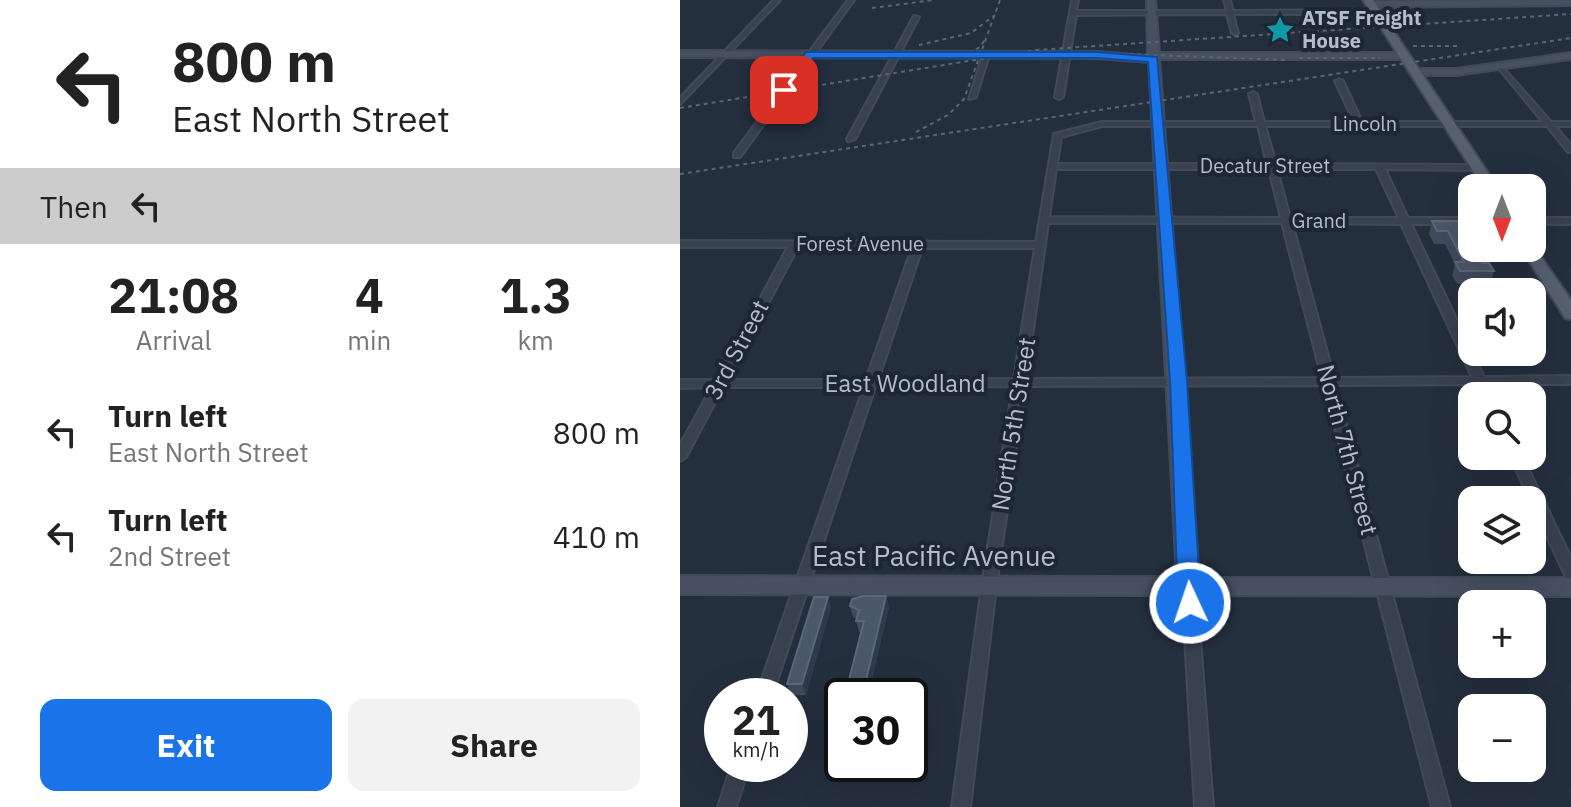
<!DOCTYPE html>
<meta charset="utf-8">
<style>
body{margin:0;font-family:"IBM Plex Sans",sans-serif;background:#f2f2f2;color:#222;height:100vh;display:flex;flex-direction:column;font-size:30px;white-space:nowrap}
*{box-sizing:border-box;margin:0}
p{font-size:26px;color:#767676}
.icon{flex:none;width:44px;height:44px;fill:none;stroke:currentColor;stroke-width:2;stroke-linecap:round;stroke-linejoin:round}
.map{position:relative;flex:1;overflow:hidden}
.sheet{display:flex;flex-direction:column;background:#fff;width:680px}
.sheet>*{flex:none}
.hud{background:#fff;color:#222;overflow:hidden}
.needle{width:52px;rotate:180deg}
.controls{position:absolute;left:778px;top:174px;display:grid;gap:16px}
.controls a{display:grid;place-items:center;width:88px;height:88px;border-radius:16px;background:#fff;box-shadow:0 8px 32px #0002;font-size:40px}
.speed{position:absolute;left:24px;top:678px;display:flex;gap:16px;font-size:40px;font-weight:700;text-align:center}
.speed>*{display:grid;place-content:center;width:104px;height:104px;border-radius:50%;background:#fff;box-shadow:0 8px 32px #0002;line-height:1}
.speed small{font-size:20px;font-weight:400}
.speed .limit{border:4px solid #111;border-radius:12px;background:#fff;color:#111}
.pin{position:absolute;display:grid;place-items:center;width:68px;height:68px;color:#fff;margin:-34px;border-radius:16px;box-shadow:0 4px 12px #0006}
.me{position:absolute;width:88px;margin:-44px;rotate:357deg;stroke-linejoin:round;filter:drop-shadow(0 0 6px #0008)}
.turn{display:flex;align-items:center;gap:28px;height:168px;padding:0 40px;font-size:36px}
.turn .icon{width:104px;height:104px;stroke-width:2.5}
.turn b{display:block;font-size:56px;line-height:68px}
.then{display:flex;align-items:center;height:76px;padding:0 40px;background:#0003;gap:16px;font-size:30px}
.eta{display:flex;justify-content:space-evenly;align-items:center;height:136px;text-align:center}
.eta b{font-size:48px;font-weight:800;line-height:56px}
.button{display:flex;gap:16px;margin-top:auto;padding:16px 40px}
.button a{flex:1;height:92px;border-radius:16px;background:#1a73e8;color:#fff;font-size:32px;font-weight:800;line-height:92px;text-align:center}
.button a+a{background:#f2f2f2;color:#222}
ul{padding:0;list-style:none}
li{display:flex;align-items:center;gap:24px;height:104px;padding:0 40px}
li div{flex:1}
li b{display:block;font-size:30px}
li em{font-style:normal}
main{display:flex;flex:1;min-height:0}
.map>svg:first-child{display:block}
</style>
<main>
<section class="sheet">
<div class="hud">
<div class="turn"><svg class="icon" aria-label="left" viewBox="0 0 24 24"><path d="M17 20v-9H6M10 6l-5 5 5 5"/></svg><div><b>800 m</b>East North Street</div></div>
<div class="then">Then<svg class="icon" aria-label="left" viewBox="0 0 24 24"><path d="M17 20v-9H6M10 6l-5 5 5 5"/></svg></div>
</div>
<div class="eta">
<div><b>21:08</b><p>Arrival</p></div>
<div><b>4</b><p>min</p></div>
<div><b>1.3</b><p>km</p></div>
</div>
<ul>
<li><svg class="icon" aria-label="left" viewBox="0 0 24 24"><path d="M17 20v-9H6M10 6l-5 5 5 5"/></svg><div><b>Turn left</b><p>East North Street</p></div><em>800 m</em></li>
<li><svg class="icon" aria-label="left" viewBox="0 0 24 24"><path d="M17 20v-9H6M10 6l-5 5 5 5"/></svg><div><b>Turn left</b><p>2nd Street</p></div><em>410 m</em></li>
</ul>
<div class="button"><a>Exit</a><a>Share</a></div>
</section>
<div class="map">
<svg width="891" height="807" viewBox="0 0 891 807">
<rect width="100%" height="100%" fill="#242f3e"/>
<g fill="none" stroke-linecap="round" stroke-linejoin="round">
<defs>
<path id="street" d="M94,0H100L0,104V98Z
M168,0H174L60,157H54V153Z
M392,0H398L396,11H547L544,0H550L553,11L696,10L699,12L696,14H553L558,33L555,35L552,33L547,14L396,15L383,97L379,99L375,97Z
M234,16L239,17L175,139L168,141L167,139Z
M306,53L309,55L296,97L289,99L303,55Z
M819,63L871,122H891V126H875L891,145V152H888L867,126H585L596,164L800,165L801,167L797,170L705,169L728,218H792V224H731L804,377L891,376V384H807L813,396H801L796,384L655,385L770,807H752L644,385L345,386L316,586L290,807H272L302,586L333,386L195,387L92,696H76L184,387H43L6,457L0,461V445L32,387L0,388V380H36L108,247H0V241L356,242L374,134L422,122H576L569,94L573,92L577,94L584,122H674L655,81L659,79L663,81L682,122H863L817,66L816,65ZM422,126H578L587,164H377L381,137ZM376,169H589L601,218L369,217ZM597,169H696L719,218H610ZM368,223H602L642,378L346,379ZM612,223L721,224L792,377L654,378ZM118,247L232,248L186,380H47ZM242,248H355L334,379L198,380Z
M852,218H891V224H852Z
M830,456H842L891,558V579L886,577L884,573L852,504V500H850Z
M509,581L514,583L516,587L533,807H515L502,587L504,583Z
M52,764H70L56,807H38Z"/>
<path id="secondary" d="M467,0H475L479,53H724L729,56L724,59H479L519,578H891V596L0,594V576L497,577L469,62L417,58L0,57V51L417,52L468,56Z
M891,0V5L690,7L686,4L690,1Z
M891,53V59L776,75H735L730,72L735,69H776Z"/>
<path id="primary" d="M683,0H693L818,188H804Z
M852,244L891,300V319L885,318L841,248H852Z"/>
</defs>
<use href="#street" stroke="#414a57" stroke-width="4"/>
<use href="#secondary" stroke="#414a57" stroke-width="4"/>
<use href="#primary" stroke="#414a57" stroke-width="4"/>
<use href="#street" fill="#38414e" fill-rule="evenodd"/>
<use href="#secondary" fill="#465061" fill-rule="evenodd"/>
<use href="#primary" fill="#56606e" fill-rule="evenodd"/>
<path stroke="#5a6575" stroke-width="2" stroke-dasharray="4 4" stroke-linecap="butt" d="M192,8L254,0
M239,45L291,33L315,15
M733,46H780
M441,54L608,60
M282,57L300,47L306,38
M619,58H700
M0,108L356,50L891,14
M236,132L268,115L284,99L320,0
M0,174L891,38"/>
</g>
<path fill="#3f4b5c" d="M752,221H779L802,263L814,271L810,284H777L772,275L775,264L765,244H754L749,234Z
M148,597L151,607L126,695H111L107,684Z
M170,606L209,607L189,691H172L169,680L181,632H179L176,621L177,619L173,617Z"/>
<path fill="#2f3b4b" d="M206,596L209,607L189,691L186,680Z
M148,597L151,607L126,695L122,684Z"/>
<path fill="#4b5868" stroke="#5c6777" stroke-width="2" d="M752,221H779L792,244V248H794L802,263H809L814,271H780L775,262H784L768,231H757Z
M183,596H206L186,680H169L184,621H176L179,610L170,606L172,599Z
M134,597H148L122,684H107Z"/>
<path fill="#1a73e8" stroke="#114b97" stroke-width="2" d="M126,52H417L477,57L507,381L521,603L518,609L510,612L502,609L498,603L490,381L468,62L417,58H133L107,92H100L98,90Z"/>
<defs>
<symbol id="sight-bare" viewBox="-9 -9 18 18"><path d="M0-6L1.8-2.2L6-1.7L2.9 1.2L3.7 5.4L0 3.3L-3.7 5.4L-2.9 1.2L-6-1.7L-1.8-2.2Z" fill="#0f9aa8" stroke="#1d2633" stroke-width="2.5" paint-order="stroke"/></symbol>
</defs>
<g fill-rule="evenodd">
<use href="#sight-bare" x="580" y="10" width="40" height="40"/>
</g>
<g text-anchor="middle" stroke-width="8" stroke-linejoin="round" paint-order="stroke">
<g font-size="20" font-weight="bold" fill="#b4bcc9" stroke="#1d2633" text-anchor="start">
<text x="622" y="25">ATSF Freight<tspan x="622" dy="23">House</tspan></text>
</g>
<g font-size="20" fill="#b4bcc9" stroke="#1d2633">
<text x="685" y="131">Lincoln</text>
<text x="585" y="173">Decatur Street</text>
<text x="639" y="228">Grand</text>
<text x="180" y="251">Forest Avenue</text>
</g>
<g font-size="24" fill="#b4bcc9" stroke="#1d2633">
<text transform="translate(57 350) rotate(-62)" y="8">3rd Street</text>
<text x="225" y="392">East Woodland</text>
<text transform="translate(334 424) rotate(-81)" y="8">North 5th Street</text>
<text transform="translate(667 450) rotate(75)" y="8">North 7th Street</text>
</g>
<g font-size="28" fill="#b4bcc9" stroke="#1d2633">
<text x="254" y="566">East Pacific Avenue</text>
</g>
</g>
</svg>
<div class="controls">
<a><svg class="needle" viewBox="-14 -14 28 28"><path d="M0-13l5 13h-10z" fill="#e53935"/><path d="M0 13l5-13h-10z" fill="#767676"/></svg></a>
<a><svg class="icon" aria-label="sound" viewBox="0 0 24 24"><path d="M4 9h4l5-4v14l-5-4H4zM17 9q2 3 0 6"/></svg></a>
<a><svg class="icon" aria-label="search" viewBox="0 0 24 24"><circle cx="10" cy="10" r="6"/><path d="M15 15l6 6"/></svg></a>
<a><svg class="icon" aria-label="layers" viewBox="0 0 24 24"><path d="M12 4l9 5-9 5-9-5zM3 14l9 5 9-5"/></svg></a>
<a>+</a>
<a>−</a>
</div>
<div class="speed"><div>21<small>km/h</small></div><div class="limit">30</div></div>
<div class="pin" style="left:104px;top:90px;background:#d93025"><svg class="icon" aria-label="arrive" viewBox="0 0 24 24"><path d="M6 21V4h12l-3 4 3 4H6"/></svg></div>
<svg class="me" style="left:510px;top:603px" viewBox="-20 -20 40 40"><circle r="17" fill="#1a73e8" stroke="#fff" stroke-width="3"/><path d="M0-11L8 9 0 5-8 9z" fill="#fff"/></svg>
</div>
</main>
